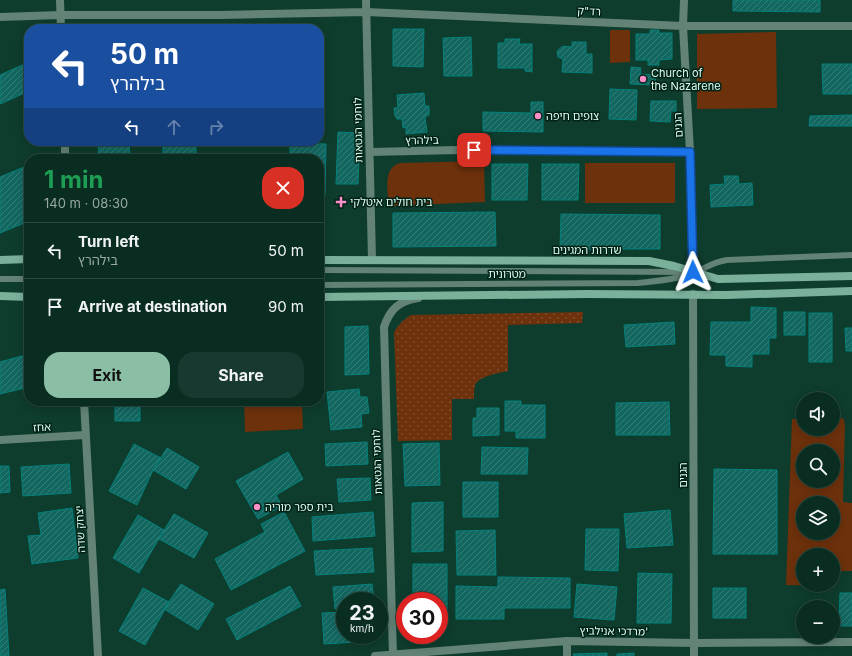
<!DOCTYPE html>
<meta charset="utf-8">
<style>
body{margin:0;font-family:Inter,"Noto Sans Hebrew",sans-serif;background:#18392f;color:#f1f3f6;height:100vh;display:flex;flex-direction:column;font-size:15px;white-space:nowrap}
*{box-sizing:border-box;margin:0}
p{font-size:13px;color:#99a8a5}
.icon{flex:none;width:22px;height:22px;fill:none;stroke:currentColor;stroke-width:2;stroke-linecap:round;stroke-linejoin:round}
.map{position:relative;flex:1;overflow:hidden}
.sheet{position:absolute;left:24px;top:154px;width:300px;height:252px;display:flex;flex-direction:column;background:#0a2d22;border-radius:16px;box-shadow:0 2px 10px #0003,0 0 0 1px #2a4940}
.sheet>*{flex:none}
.hud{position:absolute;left:24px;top:24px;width:300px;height:122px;border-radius:16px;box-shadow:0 2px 10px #0003,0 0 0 1px #2a4940;background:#1a4fa0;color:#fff;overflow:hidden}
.controls{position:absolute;left:796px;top:392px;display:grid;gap:8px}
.controls a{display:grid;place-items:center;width:44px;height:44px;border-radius:50%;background:#0a2d22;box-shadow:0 2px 10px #0003,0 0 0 1px #2a4940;font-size:20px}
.speed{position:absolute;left:336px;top:592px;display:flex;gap:8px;font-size:20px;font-weight:700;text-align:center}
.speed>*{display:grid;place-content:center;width:52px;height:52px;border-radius:50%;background:#0a2d22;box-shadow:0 2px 10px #0003,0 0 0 1px #2a4940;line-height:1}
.speed small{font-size:10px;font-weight:400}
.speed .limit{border:6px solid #d22;background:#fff;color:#111}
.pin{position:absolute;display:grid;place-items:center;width:34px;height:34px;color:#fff;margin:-17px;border-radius:8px;box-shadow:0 2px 6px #0006}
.me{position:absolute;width:44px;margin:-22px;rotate:359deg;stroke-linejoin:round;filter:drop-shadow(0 0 3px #0008)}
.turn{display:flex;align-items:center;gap:14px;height:84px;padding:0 20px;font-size:18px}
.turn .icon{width:52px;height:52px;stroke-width:2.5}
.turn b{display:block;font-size:28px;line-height:34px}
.lanes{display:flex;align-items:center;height:38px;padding:0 20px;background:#0003;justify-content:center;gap:20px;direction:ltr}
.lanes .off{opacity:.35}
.round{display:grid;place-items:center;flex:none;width:42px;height:42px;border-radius:16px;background:#18392f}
.summary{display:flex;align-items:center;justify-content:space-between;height:68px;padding:0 20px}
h1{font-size:24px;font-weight:700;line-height:30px;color:#1e9e55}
.primary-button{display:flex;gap:8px;margin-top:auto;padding:8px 20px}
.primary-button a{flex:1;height:46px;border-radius:16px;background:#8abfa5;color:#111;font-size:16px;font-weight:700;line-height:46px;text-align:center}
.primary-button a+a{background:#18392f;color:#f1f3f6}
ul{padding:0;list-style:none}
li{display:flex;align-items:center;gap:12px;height:56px;padding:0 20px;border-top:1px solid #2a4940}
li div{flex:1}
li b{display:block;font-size:15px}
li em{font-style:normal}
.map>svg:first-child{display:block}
</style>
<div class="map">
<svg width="852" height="656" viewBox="0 0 852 656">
<defs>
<pattern id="grass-dots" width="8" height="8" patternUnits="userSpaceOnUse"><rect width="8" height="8" fill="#6d310c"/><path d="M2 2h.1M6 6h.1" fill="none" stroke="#815030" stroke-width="1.8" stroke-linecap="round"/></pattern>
<pattern id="building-hatch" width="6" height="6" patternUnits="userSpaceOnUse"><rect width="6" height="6" fill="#136761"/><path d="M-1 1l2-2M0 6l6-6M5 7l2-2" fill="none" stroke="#357e78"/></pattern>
</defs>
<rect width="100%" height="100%" fill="#0e3c2d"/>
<path fill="url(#grass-dots)" d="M583,312L582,323L508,325V371C499,373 479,376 475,385C474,389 474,395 474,399H452V440L398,441L394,332C399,324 403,320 411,315Z"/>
<path fill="#6d310c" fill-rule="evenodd" d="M610,30H630V62L610,63Z
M776,32L777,108L697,109V34Z
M484,161L485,202L389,206C388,192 382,168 400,163Z
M585,163H675V203H585Z
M244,401H302L303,429L245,432Z
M833,418H843L845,424L843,502L852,503V571H833V555H803V585L831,586L786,585L792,419H803V429H833ZM803,451H833V481H803ZM803,503H833V533H803Z"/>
<path fill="url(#building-hatch)" stroke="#03817a" d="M733,0H820V12L733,11Z
M393,29H424L423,67L393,66Z
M650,30H659V33H672V59L659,60V65H648V60H636V34H650Z
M471,37L472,76H444L443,38Z
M505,39H520L519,44H532V72L525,71V68H498V43H505Z
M572,42H586V54H592V73L562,72L563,59L558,57L557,51L563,46L572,47Z
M29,62V91L0,104V75Z
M822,64H852V94H823Z
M631,67L641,68L640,74L656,75L655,85L630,84Z
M610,89L637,90L636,120L609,119Z
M424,93L425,106H429V115L425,117L427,132L406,134V127L403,128L402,119H397L395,116L394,108H398L397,95Z
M651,101H676V111H671L670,122L650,121Z
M531,102H543V132L483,131V112L531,113Z
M852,115V126H809L810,116Z
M338,132L360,133L358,184H336Z
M98,141H129L130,157L99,159Z
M163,141H196V159H163Z
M290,143L326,144L325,195H319V159H290Z
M492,164H528L527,200H492Z
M542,164H579L578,200H542Z
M29,165V221L0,233V177Z
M724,176H738L739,184L752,183L753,205L711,207L710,185L725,184Z
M495,212L496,246L393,247V213Z
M561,214L660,215V249H560Z
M751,307L776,308V338H769V354H752V367L726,366V355H710L711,322H751Z
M784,312H805V335H784Z
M809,313H832V362H809Z
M674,322L675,344L626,347L624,325Z
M368,326L369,374L345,375V327Z
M845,328H852V351H846Z
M29,354V387L0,394V362Z
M359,389L360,397H367L369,413L361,414L362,427L331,430L327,392Z
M115,401H140V421H115Z
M505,401H521V405H545V438H516V431H505Z
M669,402L670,435H616V403Z
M477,408H499V435L473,436V418H477Z
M367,442L368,464L326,466L325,444Z
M439,443L440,485L405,486L403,444Z
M134,444L161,458L153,470L137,505L109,491Z
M482,447L528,448L527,474H481Z
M167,448L199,467L186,489L153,470Z
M288,452L303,479L276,495L282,506L258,519L236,481Z
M69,464L71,493L23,496L21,467Z
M0,466H9L10,492L0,493Z
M714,469L777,470V554H713Z
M370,478L371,500L339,502L337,479Z
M463,482H498V517H463Z
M443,502V551L412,552V503Z
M72,508L78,558L32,564L28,536L41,535L38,513Z
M670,510L673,545L627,548L624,514Z
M284,512L305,551L231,590L215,559L265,532L261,524Z
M373,512L375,536L313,541L312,517Z
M174,514L208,533L194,558L159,539Z
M138,515L164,530L139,573L113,558Z
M586,529H619L618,571L585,570Z
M495,530L496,575H457L456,531Z
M372,548L374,572L316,575L314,551Z
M413,564H447V616H439V601H413Z
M638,573L672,574L671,623H637Z
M498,577L570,578V608H504V619H456V586L498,587Z
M181,584L214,604L198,630L164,609Z
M372,584L374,601H345V608L335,609L333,587Z
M577,584L617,587L614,620L574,617Z
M290,586L301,606L237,640L226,619Z
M143,588L169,602L145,645L119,631Z
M713,588H746V618H713Z
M5,589L9,656H0V590Z
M840,593H852V626H839Z
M345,612V635H374L375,641L324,644L322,613Z
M607,653V656H574L573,654Z
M634,653V656H617V654Z"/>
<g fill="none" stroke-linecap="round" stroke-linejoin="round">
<path stroke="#638376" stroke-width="6" d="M319,270L685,272
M0,279H29
M319,285L638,283C654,281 670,280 685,276C700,272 711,262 727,260L852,255"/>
<path stroke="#638376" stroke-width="8" d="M60,0L61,29
M366,0L372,260
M684,0L683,26L690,152L693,272
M0,17L60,15H221L366,12L683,26H852
M65,141V159
M370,152L458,150L690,152
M693,294L694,656
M84,401L98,656
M0,440L85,435
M567,641V656
M375,656L567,641L694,643L852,642
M393,656L384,327C390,309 399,301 418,298"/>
<path stroke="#7bb09b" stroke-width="8" d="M0,260L29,259
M319,260L649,261L674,266L718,279L852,276
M0,296L29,297
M319,297L587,294L727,295L852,291"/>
</g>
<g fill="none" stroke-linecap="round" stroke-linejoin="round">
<defs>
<path id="route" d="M474,150L690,152L693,272"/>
</defs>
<use href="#route" stroke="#114b97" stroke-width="10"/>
<use href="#route" stroke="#1a73e8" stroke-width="7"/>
</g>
<g fill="#fa8fc8" stroke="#002217" stroke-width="1.5">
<circle cx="643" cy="79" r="4"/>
<circle cx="538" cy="116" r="4"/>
<path d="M339 196h4v4h4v4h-4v4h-4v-4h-4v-4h4z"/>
<circle cx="257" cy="507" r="4"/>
</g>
<g text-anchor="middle" stroke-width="3" stroke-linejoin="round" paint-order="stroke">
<g font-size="11" fill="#defef0" stroke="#002217">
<text transform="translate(589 11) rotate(3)" y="4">רד"ק</text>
<text transform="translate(678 125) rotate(-93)" y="4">הגנים</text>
<text transform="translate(358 130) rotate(-91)" y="4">לוחמי הגטאות</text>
<text transform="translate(422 140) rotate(-1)" y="4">בילהרץ</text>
<text x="587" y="254">שדרות המגינים</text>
<text x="507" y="278">מטרונית</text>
<text transform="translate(42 427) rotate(-3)" y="4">אחז</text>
<text transform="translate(377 462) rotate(-92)" y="4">לוחמי הגטאות</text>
<text transform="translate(683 475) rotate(-90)" y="4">הגנים</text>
<text transform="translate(80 529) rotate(-93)" y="4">יצחק שדה</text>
<text transform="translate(614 631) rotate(1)" y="4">מרדכי אנילביץ'</text>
</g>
<g font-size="11" fill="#defef0" stroke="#002217" text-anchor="start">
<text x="651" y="77">Church of<tspan x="651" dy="13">the Nazarene</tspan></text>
<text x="546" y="120">צופים חיפה</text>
<text x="350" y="206">בית חולים איטלקי</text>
<text x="265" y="511">בית ספר מוריה</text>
</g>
</g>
</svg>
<div class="controls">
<a><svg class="icon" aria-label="sound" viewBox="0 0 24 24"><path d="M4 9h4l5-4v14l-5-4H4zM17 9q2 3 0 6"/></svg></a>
<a><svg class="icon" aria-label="search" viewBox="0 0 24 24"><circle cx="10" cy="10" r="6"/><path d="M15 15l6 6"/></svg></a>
<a><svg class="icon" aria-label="layers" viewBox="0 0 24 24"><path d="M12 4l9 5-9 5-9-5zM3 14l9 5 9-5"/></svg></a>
<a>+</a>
<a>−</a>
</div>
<div class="speed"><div>23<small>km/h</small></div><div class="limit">30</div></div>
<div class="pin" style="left:474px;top:150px;background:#d93025"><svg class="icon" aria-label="arrive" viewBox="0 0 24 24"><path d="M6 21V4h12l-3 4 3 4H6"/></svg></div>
<svg class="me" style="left:693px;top:272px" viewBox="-20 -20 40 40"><path d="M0-17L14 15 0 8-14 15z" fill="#1a73e8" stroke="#fff" stroke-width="4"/></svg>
<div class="hud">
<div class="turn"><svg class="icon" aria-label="left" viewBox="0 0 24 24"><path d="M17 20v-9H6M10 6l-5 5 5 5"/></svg><div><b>50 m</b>בילהרץ</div></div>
<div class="lanes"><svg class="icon" aria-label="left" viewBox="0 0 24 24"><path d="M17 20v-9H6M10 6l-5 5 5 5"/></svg><svg class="icon off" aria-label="ahead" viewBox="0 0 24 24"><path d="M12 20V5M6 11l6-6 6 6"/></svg><svg class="icon off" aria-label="right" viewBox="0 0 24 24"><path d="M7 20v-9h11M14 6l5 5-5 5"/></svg></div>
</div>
<section class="sheet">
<div class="summary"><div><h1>1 min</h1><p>140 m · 08:30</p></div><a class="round" style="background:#d93025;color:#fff"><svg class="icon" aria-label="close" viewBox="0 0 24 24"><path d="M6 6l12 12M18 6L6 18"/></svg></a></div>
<ul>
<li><svg class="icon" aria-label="left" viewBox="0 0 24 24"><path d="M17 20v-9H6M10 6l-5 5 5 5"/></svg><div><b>Turn left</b><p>בילהרץ</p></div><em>50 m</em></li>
<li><svg class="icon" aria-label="arrive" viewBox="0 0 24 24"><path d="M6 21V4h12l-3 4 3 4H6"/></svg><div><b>Arrive at destination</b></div><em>90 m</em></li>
</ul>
<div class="primary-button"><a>Exit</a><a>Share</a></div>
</section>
</div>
